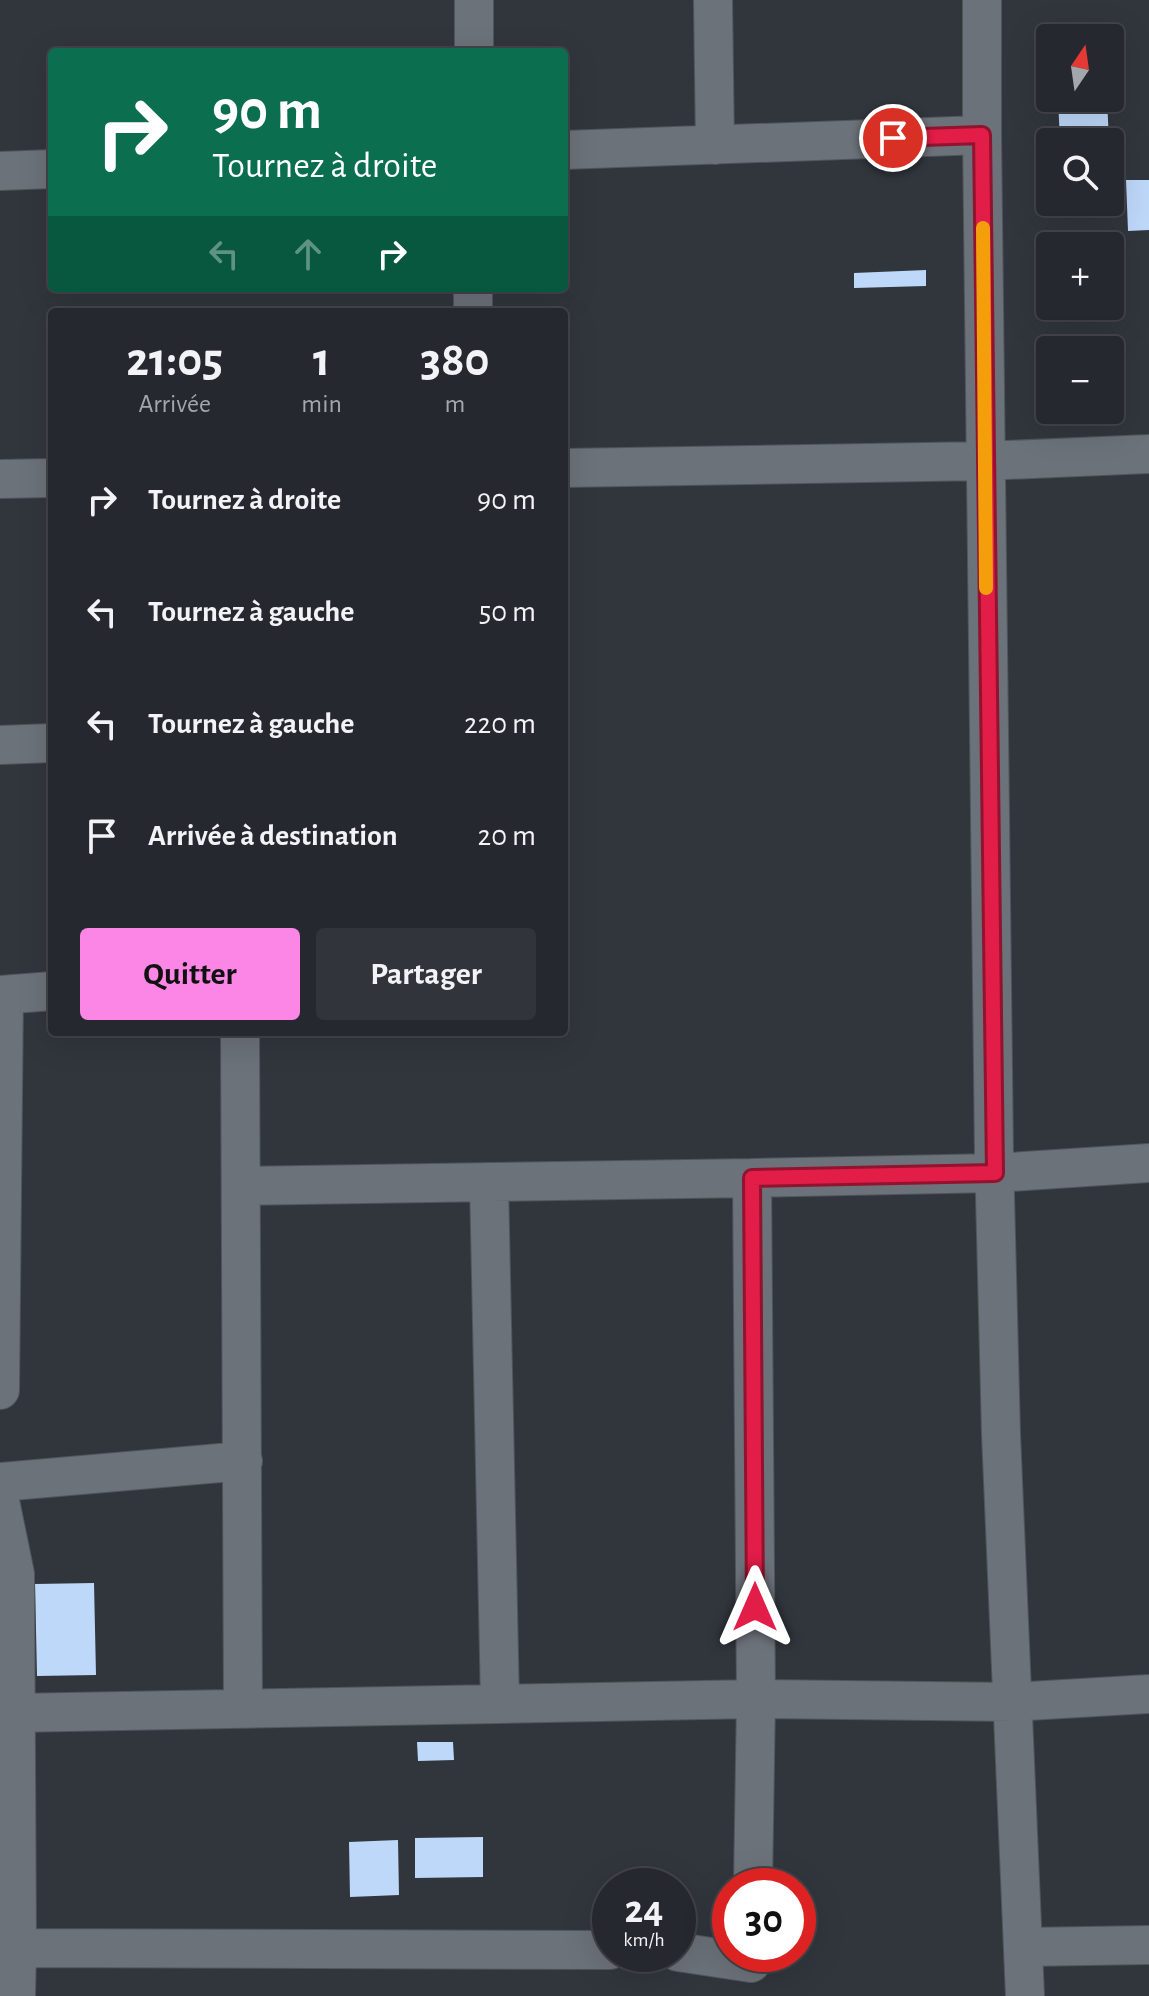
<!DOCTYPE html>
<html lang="fr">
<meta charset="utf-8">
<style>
body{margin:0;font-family:"Alegreya Sans",sans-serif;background:#31343a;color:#f1f3f6;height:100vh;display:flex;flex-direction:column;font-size:30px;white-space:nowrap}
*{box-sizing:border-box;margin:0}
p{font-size:26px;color:#a3a6aa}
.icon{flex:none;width:44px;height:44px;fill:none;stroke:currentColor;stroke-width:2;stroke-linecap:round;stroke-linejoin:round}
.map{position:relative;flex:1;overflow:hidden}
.drawer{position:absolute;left:48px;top:308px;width:520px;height:728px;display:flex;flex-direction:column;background:#25282e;border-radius:8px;box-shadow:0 8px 32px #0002,0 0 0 2px #42444a}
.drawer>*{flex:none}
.guide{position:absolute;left:48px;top:48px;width:520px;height:244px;border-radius:8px;box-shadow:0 8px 32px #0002,0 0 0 2px #42444a;background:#0b6e4f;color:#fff;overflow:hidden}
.needle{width:52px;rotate:13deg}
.controls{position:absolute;left:1036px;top:24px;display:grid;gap:16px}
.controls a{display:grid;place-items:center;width:88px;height:88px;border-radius:8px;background:#25282e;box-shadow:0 8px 32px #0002,0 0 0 2px #42444a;font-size:40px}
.speed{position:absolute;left:592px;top:1868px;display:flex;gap:16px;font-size:40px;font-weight:700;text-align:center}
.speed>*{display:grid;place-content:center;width:104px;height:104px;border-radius:50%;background:#25282e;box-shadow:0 8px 32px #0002,0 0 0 2px #42444a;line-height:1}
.speed small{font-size:20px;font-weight:400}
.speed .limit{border:12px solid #d22;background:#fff;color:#111}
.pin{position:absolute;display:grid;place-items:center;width:68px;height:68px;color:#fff;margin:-34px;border:4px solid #fff;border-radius:50%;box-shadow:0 2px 8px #0007}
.me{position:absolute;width:88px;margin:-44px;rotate:0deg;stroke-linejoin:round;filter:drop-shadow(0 0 6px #0008)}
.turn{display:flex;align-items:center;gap:28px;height:168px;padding:0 32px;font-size:36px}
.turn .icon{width:104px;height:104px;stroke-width:2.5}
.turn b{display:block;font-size:56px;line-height:68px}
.lanes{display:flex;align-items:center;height:76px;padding:0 32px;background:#0003;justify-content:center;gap:40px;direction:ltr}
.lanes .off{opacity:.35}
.eta{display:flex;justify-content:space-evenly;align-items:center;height:136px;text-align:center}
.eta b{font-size:48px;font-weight:600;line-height:56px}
.button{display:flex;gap:16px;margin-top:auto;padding:16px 32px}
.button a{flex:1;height:92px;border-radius:8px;background:#fb86e5;color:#111;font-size:32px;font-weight:600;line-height:92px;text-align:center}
.button a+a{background:#31343a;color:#f1f3f6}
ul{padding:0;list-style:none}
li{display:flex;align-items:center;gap:24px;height:112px;padding:0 32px}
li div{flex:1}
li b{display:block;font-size:30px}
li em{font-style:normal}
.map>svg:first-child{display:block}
</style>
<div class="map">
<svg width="1149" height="1996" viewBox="0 0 1149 1996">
<rect width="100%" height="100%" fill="#31363d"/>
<path fill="#bed8fa" d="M1058,98H1107L1109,142H1060Z
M1126,180H1149V230L1128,231Z
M926,270V286L854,288V273Z
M94,1583L96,1675L37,1676L35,1584Z
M417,1742H453L454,1760L418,1761Z
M483,1837V1877L415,1878V1838Z
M398,1840L399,1895L350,1897L349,1842Z"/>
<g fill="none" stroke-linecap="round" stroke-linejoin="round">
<defs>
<path id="minor" d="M474,0V52
M713,0L715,145
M982,135V0
M564,150L982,135L994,1155L1001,1434L1025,1996
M0,171L52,169
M473,312V288
M564,468L984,461L1149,454
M0,479L52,478
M0,745L52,743
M0,995L52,991
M240,1032L243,1707
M752,1178L995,1173L1149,1163
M489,1182L500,1703
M241,1186L752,1178L756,1699L753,1886
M0,1390L4,995
M0,1482L243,1461
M0,1501L15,1574L17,1948L610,1950
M14,1713L756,1699L1012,1702L1149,1694
M1024,1947L1149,1945
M0,1949L17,1948L16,1996
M678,1952L751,1963"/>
</defs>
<use href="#minor" stroke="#51555b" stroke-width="40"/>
<use href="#minor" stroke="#6c7279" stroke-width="38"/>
</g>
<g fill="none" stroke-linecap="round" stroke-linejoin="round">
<defs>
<path id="route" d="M755,1607L752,1178L995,1173L982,135L893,138"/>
</defs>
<use href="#route" stroke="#92132f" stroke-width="20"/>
<use href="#route" stroke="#e11d48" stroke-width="14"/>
<path stroke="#f59e0b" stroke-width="14" d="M983,228L986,588"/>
</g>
</svg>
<div class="controls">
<a><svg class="needle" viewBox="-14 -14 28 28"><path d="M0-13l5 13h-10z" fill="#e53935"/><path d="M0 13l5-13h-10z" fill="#a3a6aa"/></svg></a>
<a><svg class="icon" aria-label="search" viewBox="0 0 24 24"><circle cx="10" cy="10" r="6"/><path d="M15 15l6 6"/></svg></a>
<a>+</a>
<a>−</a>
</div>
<div class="speed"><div>24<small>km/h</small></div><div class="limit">30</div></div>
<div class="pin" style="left:893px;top:138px;background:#d93025"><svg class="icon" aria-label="arrive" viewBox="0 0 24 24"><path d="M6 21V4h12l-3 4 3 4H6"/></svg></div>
<svg class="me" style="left:755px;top:1607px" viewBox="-20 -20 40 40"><path d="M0-17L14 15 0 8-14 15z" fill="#e11d48" stroke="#fff" stroke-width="4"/></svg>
<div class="guide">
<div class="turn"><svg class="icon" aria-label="right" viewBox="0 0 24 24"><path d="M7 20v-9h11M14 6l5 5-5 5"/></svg><div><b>90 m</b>Tournez à droite</div></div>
<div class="lanes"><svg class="icon off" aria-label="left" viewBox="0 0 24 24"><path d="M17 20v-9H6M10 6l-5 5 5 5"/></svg><svg class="icon off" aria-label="ahead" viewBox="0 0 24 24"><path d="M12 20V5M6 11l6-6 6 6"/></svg><svg class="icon" aria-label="right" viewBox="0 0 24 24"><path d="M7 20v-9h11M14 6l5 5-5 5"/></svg></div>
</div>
<section class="drawer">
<div class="eta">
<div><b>21:05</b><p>Arrivée</p></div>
<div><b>1</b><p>min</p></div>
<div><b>380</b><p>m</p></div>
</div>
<ul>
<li><svg class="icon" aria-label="right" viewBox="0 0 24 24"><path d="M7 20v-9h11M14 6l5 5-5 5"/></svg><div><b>Tournez à droite</b></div><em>90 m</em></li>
<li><svg class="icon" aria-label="left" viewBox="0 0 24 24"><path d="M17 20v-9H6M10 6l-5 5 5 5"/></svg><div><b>Tournez à gauche</b></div><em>50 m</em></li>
<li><svg class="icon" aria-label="left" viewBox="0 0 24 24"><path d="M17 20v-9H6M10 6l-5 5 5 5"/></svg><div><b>Tournez à gauche</b></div><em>220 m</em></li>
<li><svg class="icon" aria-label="arrive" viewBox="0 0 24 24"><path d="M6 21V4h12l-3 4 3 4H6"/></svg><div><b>Arrivée à destination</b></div><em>20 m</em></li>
</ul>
<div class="button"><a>Quitter</a><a>Partager</a></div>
</section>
</div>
